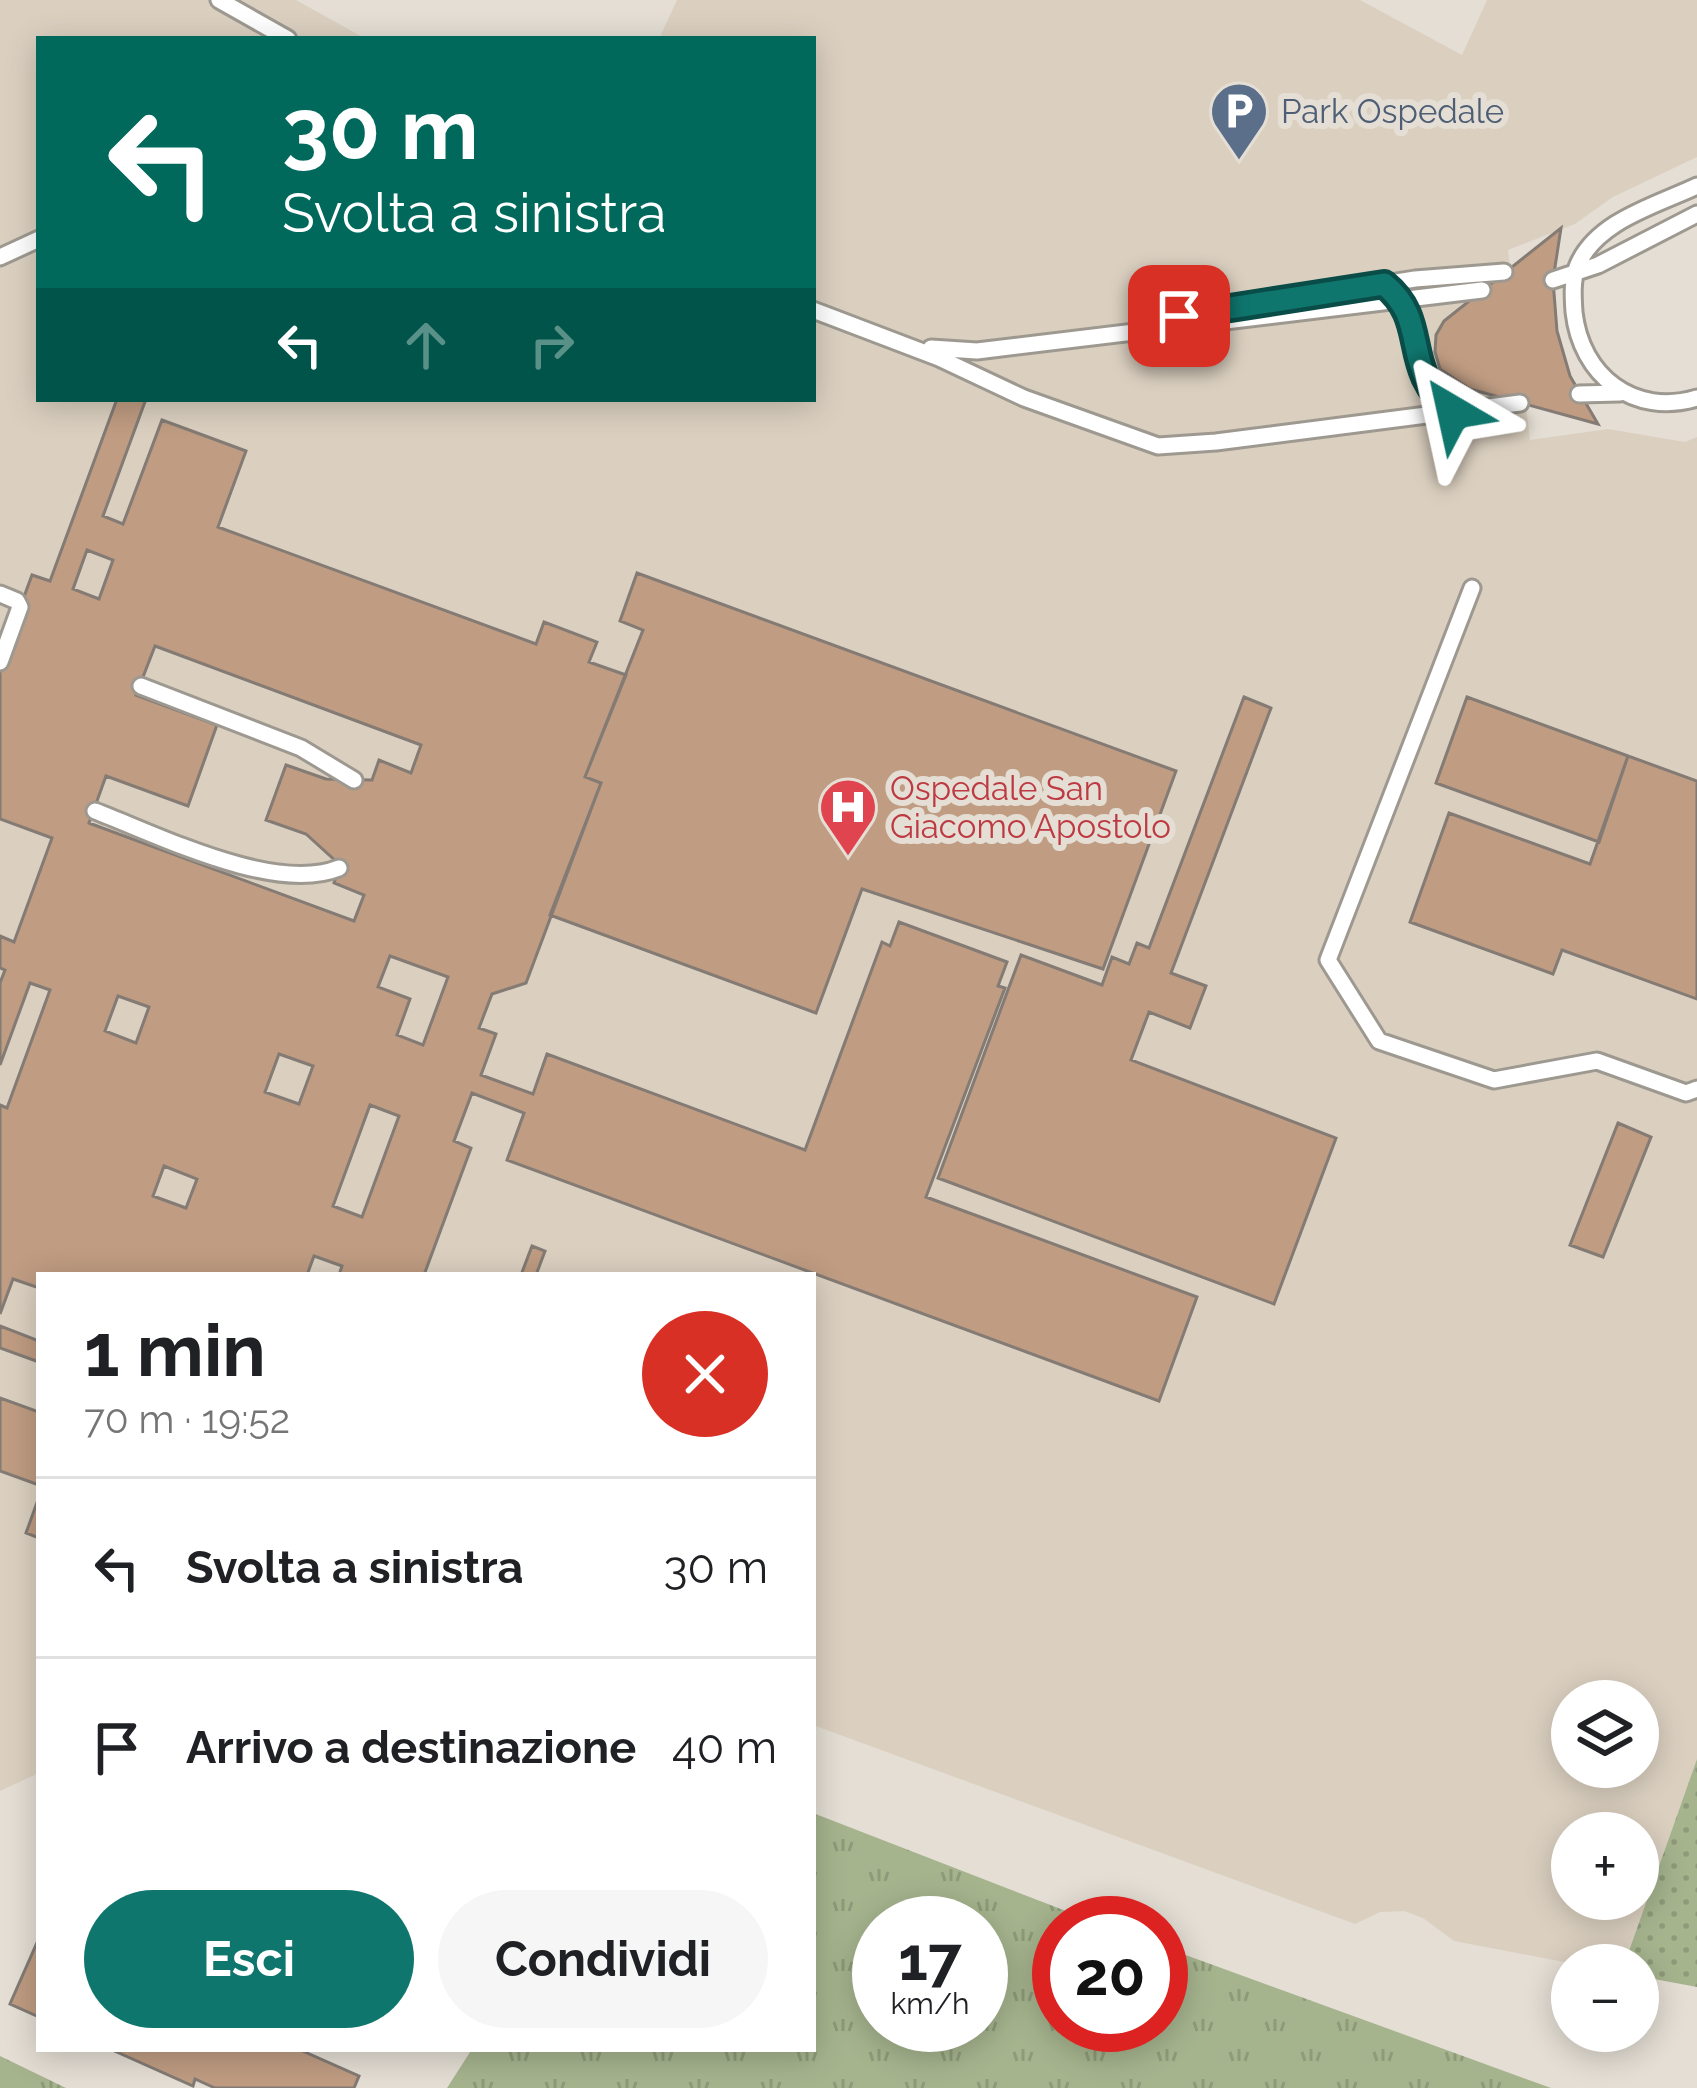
<!DOCTYPE html>
<html lang="it">
<meta charset="utf-8">
<style>
body{margin:0;font-family:Raleway,sans-serif;background:#f6f6f6;color:#202124;height:100vh;display:flex;flex-direction:column;font-size:45px;white-space:nowrap}
*{box-sizing:border-box;margin:0}
p{font-size:39px;color:#757577}
.icon{flex:none;width:66px;height:66px;fill:none;stroke:currentColor;stroke-width:2;stroke-linecap:round;stroke-linejoin:round}
.map{position:relative;flex:1;overflow:hidden}
.details{position:absolute;left:36px;top:1272px;width:780px;height:780px;display:flex;flex-direction:column;background:#fff;border-radius:0px;box-shadow:0 6px 30px #0003}
.details>*{flex:none}
.top-card{position:absolute;left:36px;top:36px;width:780px;height:366px;border-radius:0px;box-shadow:0 6px 30px #0003;background:#00695c;color:#fff;overflow:hidden}
.tools{position:absolute;left:1551px;top:1680px;display:grid;gap:24px}
.tools a{display:grid;place-items:center;width:108px;height:108px;border-radius:50%;background:#fff;box-shadow:0 6px 30px #0003;font-size:60px}
.speed{position:absolute;left:852px;top:1896px;display:flex;gap:24px;font-size:60px;font-weight:700;text-align:center}
.speed>*{display:grid;place-content:center;width:156px;height:156px;border-radius:50%;background:#fff;box-shadow:0 6px 30px #0003;line-height:1}
.speed small{font-size:30px;font-weight:400}
.speed .limit{border:18px solid #d22;background:#fff;color:#111}
.pin{position:absolute;display:grid;place-items:center;width:102px;height:102px;color:#fff;margin:-51px;border-radius:24px;box-shadow:0 6px 18px #0006}
.me{position:absolute;width:132px;margin:-66px;rotate:324deg;stroke-linejoin:round;filter:drop-shadow(0 0 9px #0008)}
.turn{display:flex;align-items:center;gap:42px;height:252px;padding:0 48px;font-size:54px}
.turn .icon{width:156px;height:156px;stroke-width:2.5}
.turn b{display:block;font-size:84px;line-height:102px}
.lanes{display:flex;align-items:center;height:114px;padding:0 48px;background:#0003;justify-content:center;gap:60px;direction:ltr}
.lanes .off{opacity:.35}
.round{display:grid;place-items:center;flex:none;width:126px;height:126px;border-radius:63px;background:#f6f6f6}
.overview{display:flex;align-items:center;justify-content:space-between;height:204px;padding:0 48px}
h1{font-size:72px;font-weight:700;line-height:90px}
.cta{display:flex;gap:24px;margin-top:auto;padding:24px 48px}
.cta a{flex:1;height:138px;border-radius:72px;background:#0f766e;color:#fff;font-size:48px;font-weight:700;line-height:138px;text-align:center}
.cta a+a{background:#f6f6f6;color:#202124}
ul{padding:0;list-style:none}
li{display:flex;align-items:center;gap:36px;height:180px;padding:0 48px;border-top:3px solid #e0e0e0}
li div{flex:1}
li b{display:block;font-size:45px}
li em{font-style:normal}
.map>svg:first-child{display:block}
</style>
<div class="map">
<svg width="1697" height="2088" viewBox="0 0 1697 2088">
<defs>
<pattern id="grass-dots" width="8" height="8" patternUnits="userSpaceOnUse" patternTransform="scale(3)"><rect width="8" height="8" fill="#a6b48e"/><path d="M2 2h.1M6 6h.1" fill="none" stroke="#8e9a79" stroke-width="1.8" stroke-linecap="round"/></pattern>
<pattern id="park-tufts" width="24" height="20" patternUnits="userSpaceOnUse" patternTransform="scale(3)"><rect width="24" height="20" fill="#a6b48e"/><path d="M3 7l-1-3M5 7V3M7 7l1-3M15 17l-1-3M17 17v-4M19 17l1-3" fill="none" stroke="#8e9a79"/></pattern>
</defs>
<rect width="100%" height="100%" fill="#e4ded4"/>
<path fill="#dbd0c0" fill-rule="evenodd" d="M0,0H296L366,39H39V399H813V39H659L677,0H1360L1462,55L1487,0H1697V157L1613,197L1575,224L1508,250L1530,440L1608,429L1685,442L1697,437V1759L1624,1965H1580L1454,1941L1423,1918L1404,1911L1380,1912L1355,1924L813,1725V1275H39V1773L0,1791ZM1572,1701H1638V1767H1572ZM1572,1833H1638V1899H1572Z"/>
<path fill="url(#grass-dots)" d="M1697,1759V1987L1638,1976V1965H1624Z"/>
<path fill="url(#park-tufts)" fill-rule="evenodd" d="M813,1813L1097,1923H1059V2025H1161V1946L1551,2088H447L472,2049H813ZM879,1923H981V2025H879Z
M0,2056L66,2088H0Z"/>
<path fill="#bf9c82" stroke="#837b74" stroke-width="3" fill-rule="evenodd" d="M1561,228L1553,280L1557,331L1570,376L1598,424L1470,389L1440,369L1435,352L1436,335L1444,321Z
M117,399H146L103,516L123,524L162,420L246,451L218,527L536,644L544,622L597,642L589,662L626,675L585,777L601,783L526,983L492,994L479,1028L496,1034L481,1075L533,1094L547,1054L805,1150L882,942L890,946L899,922L1007,962L998,986L1005,988L926,1197L1197,1297L1159,1401L507,1160L524,1113L472,1093L454,1141L471,1148L424,1275H339L342,1266L314,1256L307,1275H39V1288L13,1279L0,1314V1105L7,1108L50,990L30,983L0,1065V983L5,970L0,968V936L14,942L52,838L0,819V662L32,575L50,581ZM87,550L113,560L99,599L73,589ZM155,646L421,745L411,773L379,760L372,780L326,779L286,765L266,820L306,834L340,865L334,883L364,895L354,921L89,823L106,776L188,806L217,725L136,695ZM390,956L448,977L423,1045L397,1035L410,999L378,987ZM118,996L149,1007L136,1043L105,1031ZM279,1054L313,1066L299,1104L265,1092ZM370,1105L399,1116L362,1217L333,1206ZM164,1166L197,1179L186,1208L153,1196Z
M637,573L1176,771L1103,969L862,889L816,1013L550,915L601,783L585,777L643,630L620,621Z
M1244,697L1271,708L1171,973L1206,986L1190,1028L1149,1012L1131,1060L1336,1138L1274,1304L938,1178L1021,955L1102,985L1112,957L1129,964L1137,943L1149,948Z
M1467,697L1628,756L1599,842L1436,783Z
M1628,756L1697,781V999L1562,950L1553,974L1410,922L1449,813L1590,864Z
M1618,1123L1651,1137L1603,1257L1570,1245Z
M532,1246L545,1251L536,1275H521Z
M0,1326L39,1341V1362L0,1348Z
M0,1398L39,1412V1485L0,1471Z
M39,1497V1538L26,1533Z
M39,1938V2017L10,2004Z
M110,2049H298L359,2076L354,2088H215L195,2079L193,2086Z"/>
<g fill="none" stroke-linecap="round" stroke-linejoin="round">
<defs>
<path id="service" d="M219,0L288,39
M1697,186C1657,205 1595,221 1577,267C1572,281 1573,297 1574,312C1581,376 1634,417 1697,398
M0,257L39,239
M1553,280L1598,265L1697,214
M1397,295C1428,327 1401,369 1452,413
M813,310L939,358L1024,398L1158,446L1216,442L1520,403
M1151,321L1415,279L1504,272
M931,348L977,351L1482,290
M1579,394L1620,393
M1472,588L1328,960L1379,1041L1494,1080L1597,1061L1686,1093L1697,1089
M0,594L17,601L20,607L0,662
M141,686L301,748L354,780
M95,811C158,835 274,894 339,868"/>
</defs>
<use href="#service" stroke="#9e9990" stroke-width="21"/>
<use href="#service" stroke="#fff" stroke-width="15"/>
</g>
<g fill="none" stroke-linecap="round" stroke-linejoin="round">
<defs>
<path id="route" d="M1179,316L1384,284C1432,323 1398,367 1453,412"/>
</defs>
<use href="#route" stroke="#0a4d48" stroke-width="30"/>
<use href="#route" stroke="#0f766e" stroke-width="21"/>
</g>
<defs>
<symbol id="parking-pin" viewBox="-11 -11 22 30"><path d="M0 17L-7.5 6A9.5 9.5 0 1 1 7.5 6Z" fill="#5c6f8a" stroke="#e4ded4"/><path d="M-3.5-5.5H1a3.5 3.5 0 0 1 0 7H-1V5.5H-3.5ZM-1-3.4V-.6H.8a1.4 1.4 0 0 0 0-2.8Z" fill="#fff"/></symbol>
<symbol id="hospital-pin" viewBox="-11 -11 22 30"><path d="M0 17L-7.5 6A9.5 9.5 0 1 1 7.5 6Z" fill="#e0444e" stroke="#e4ded4"/><path d="M-5-5h3v3.5h4V-5h3V5h-3V1.5h-4V5h-3Z" fill="#fff"/></symbol>
</defs>
<g fill-rule="evenodd">
<use href="#parking-pin" x="1206" y="78" width="66" height="90"/>
<use href="#hospital-pin" x="815" y="774" width="66" height="90"/>
</g>
<g text-anchor="middle" stroke-width="12" stroke-linejoin="round" paint-order="stroke">
<g font-size="33" fill="#4e5e75" stroke="#e4ded4" text-anchor="start">
<text x="1281" y="123">Park Ospedale</text>
</g>
<g font-size="33" fill="#be3a42" stroke="#e4ded4" text-anchor="start">
<text x="890" y="800">Ospedale San<tspan x="890" dy="38">Giacomo Apostolo</tspan></text>
</g>
</g>
</svg>
<div class="tools">
<a><svg class="icon" aria-label="layers" viewBox="0 0 24 24"><path d="M12 4l9 5-9 5-9-5zM3 14l9 5 9-5"/></svg></a>
<a>+</a>
<a>−</a>
</div>
<div class="speed"><div>17<small>km/h</small></div><div class="limit">20</div></div>
<div class="pin" style="left:1179px;top:316px;background:#d93025"><svg class="icon" aria-label="arrive" viewBox="0 0 24 24"><path d="M6 21V4h12l-3 4 3 4H6"/></svg></div>
<svg class="me" style="left:1453px;top:412px" viewBox="-20 -20 40 40"><path d="M0-17L14 15 0 8-14 15z" fill="#0f766e" stroke="#fff" stroke-width="4"/></svg>
<div class="top-card">
<div class="turn"><svg class="icon" aria-label="left" viewBox="0 0 24 24"><path d="M17 20v-9H6M10 6l-5 5 5 5"/></svg><div><b>30 m</b>Svolta a sinistra</div></div>
<div class="lanes"><svg class="icon" aria-label="left" viewBox="0 0 24 24"><path d="M17 20v-9H6M10 6l-5 5 5 5"/></svg><svg class="icon off" aria-label="ahead" viewBox="0 0 24 24"><path d="M12 20V5M6 11l6-6 6 6"/></svg><svg class="icon off" aria-label="right" viewBox="0 0 24 24"><path d="M7 20v-9h11M14 6l5 5-5 5"/></svg></div>
</div>
<section class="details">
<div class="overview"><div><h1>1 min</h1><p>70 m · 19:52</p></div><a class="round" style="background:#d93025;color:#fff"><svg class="icon" aria-label="close" viewBox="0 0 24 24"><path d="M6 6l12 12M18 6L6 18"/></svg></a></div>
<ul>
<li><svg class="icon" aria-label="left" viewBox="0 0 24 24"><path d="M17 20v-9H6M10 6l-5 5 5 5"/></svg><div><b>Svolta a sinistra</b></div><em>30 m</em></li>
<li><svg class="icon" aria-label="arrive" viewBox="0 0 24 24"><path d="M6 21V4h12l-3 4 3 4H6"/></svg><div><b>Arrivo a destinazione</b></div><em>40 m</em></li>
</ul>
<div class="cta"><a>Esci</a><a>Condividi</a></div>
</section>
</div>
